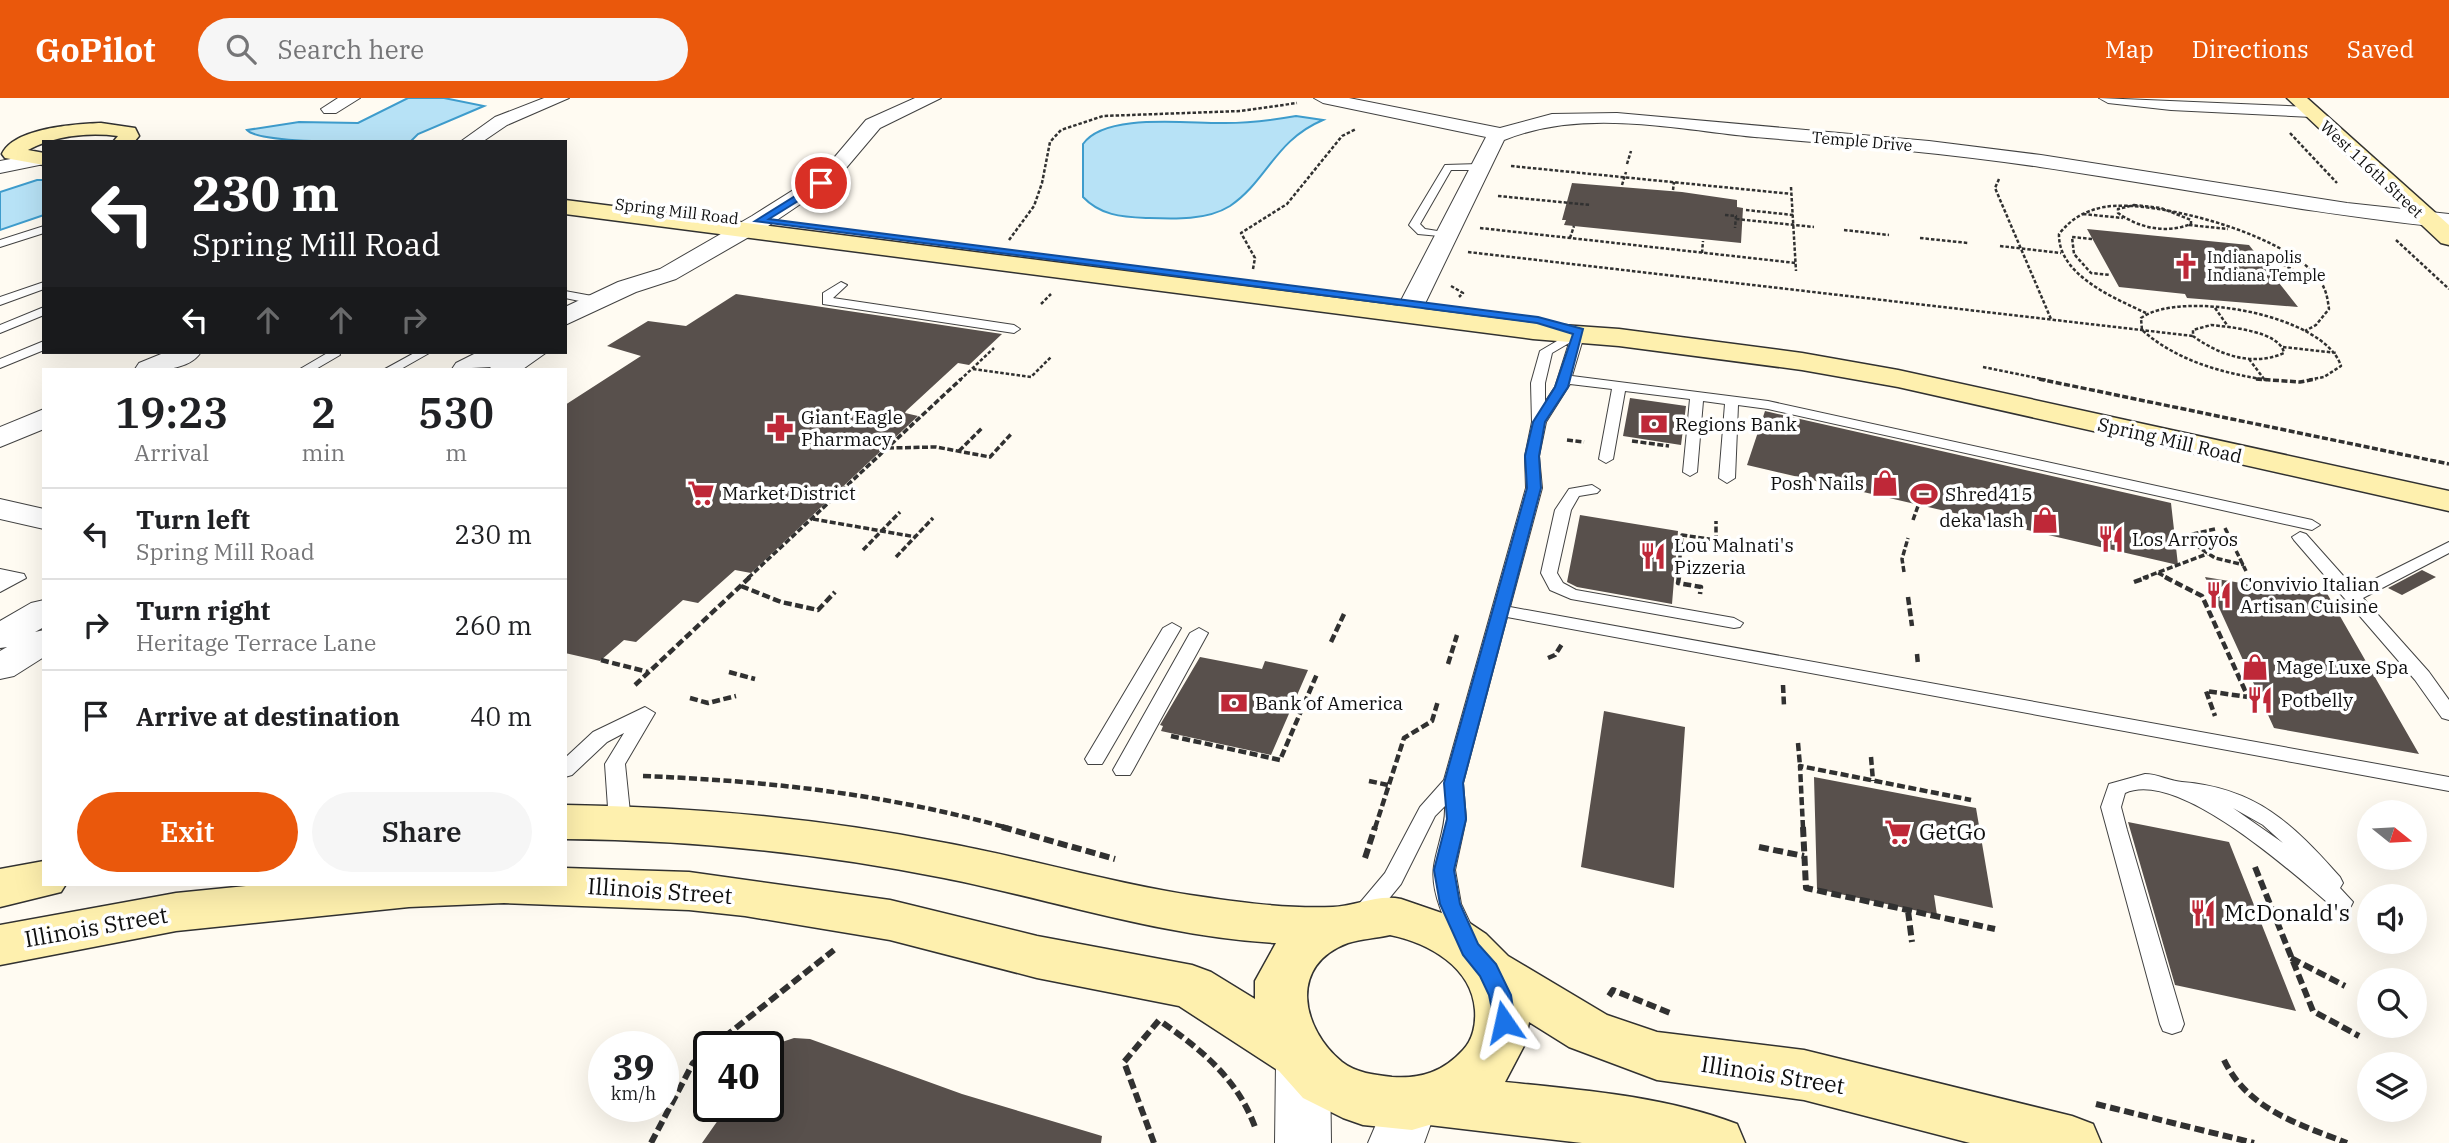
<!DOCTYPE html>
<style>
body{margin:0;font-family:"IBM Plex Serif",serif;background:#f6f6f6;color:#202124;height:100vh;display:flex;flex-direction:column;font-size:26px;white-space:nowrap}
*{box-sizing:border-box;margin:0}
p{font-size:23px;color:#757577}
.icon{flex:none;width:38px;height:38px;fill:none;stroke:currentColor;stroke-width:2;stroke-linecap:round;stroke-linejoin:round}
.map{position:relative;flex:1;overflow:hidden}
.panel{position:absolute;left:42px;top:270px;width:525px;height:518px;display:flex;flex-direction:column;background:#fff;border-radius:0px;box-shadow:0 7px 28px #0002}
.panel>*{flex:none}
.hud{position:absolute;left:42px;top:42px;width:525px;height:214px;border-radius:0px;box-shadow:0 7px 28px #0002;background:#202124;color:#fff;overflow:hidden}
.needle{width:46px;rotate:108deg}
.controls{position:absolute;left:2357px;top:702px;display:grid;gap:14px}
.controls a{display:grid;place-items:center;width:70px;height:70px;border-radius:50%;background:#fff;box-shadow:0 7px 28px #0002;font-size:35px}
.speed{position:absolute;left:588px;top:933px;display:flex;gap:14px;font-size:35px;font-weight:700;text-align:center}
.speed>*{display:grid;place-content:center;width:91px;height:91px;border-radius:50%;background:#fff;box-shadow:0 7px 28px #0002;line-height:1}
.speed small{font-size:18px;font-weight:400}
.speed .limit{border:4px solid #111;border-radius:10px;background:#fff;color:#111}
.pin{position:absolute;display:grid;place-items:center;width:60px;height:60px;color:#fff;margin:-30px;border:4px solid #fff;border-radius:50%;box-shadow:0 2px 7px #0007}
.me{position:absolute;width:77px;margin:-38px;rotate:349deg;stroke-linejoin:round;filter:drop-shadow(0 0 5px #0008)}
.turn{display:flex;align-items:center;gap:24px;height:147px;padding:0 35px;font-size:32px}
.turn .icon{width:91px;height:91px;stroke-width:2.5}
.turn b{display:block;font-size:49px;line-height:60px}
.lanes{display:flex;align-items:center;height:66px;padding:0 35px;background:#0003;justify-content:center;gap:35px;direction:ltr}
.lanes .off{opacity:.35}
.eta{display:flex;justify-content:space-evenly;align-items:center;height:119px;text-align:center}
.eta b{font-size:42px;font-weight:600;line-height:49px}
.cta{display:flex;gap:14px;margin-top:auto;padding:14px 35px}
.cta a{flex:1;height:80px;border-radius:42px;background:#ea580c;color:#fff;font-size:28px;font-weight:600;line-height:80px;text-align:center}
.cta a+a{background:#f6f6f6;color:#202124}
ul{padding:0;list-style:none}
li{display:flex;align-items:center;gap:21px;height:91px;padding:0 35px;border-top:2px solid #e0e0e0}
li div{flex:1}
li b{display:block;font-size:26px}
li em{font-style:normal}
header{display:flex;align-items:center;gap:42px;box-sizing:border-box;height:98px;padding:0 35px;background:#ea580c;color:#fff}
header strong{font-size:33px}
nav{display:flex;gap:38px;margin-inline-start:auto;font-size:24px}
.search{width:490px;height:63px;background:#f6f6f6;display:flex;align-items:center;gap:18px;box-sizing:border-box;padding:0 24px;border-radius:38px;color:#757577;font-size:26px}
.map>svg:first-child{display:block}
</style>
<header>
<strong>GoPilot</strong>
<div class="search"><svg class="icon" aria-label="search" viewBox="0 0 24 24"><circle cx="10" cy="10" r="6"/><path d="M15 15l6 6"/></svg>Search here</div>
<nav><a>Map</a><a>Directions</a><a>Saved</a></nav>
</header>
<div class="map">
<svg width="2449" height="1045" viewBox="0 0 2449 1045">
<rect width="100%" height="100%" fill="#fffbf2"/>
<path fill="#b7e2f6" stroke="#3e9ccc" stroke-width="2" d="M408,0H444L484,8L418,36L410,44C384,44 260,47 247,32L299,24L358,25Z
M1296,18L1323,22C1275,42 1267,83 1230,108C1206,123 1172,121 1146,120C1121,119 1100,117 1083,99V46C1105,14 1190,26 1225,25C1249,25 1273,22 1296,18Z
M37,82H44V117L0,132V94Z"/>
<path fill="#58504c" d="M1572,85L1682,94L1737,102V109L1743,110L1741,145L1564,127L1566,122H1562Z
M2087,131L2249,147L2298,209L2187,200L2185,196L2119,189Z
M736,196L1002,236L969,267L958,265L906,313L905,315L918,318L751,475L735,472L698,505L683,502L636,544L624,542L600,563L565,555V307L641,258L607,248L648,223L686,228Z
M1630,300L1686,308L1681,347L1623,338Z
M1765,313L2171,405L2178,467L1747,367Z
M1580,417L1678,433L1672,506L1577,489L1567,484Z
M2422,472L2436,479L2402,497L2388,490Z
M2205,479L2314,497L2325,492L2419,656L2274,630Z
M1200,559L1262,571L1265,563L1308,572L1271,657L1161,633L1163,628L1160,627Z
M1604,613L1685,629L1674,790L1581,769Z
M1814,679L1976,710L1993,810L1934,797L1937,817L1817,791Z
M2128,724L2229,744L2296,913L2175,887Z
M794,940L810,941L962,996L1102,1038L1101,1045H702L728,1008H768V954L782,944Z"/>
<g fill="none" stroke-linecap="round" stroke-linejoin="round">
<defs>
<path id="lane" d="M1445,67L1479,66L1484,69L1479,72H1451L1420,126L1425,131L1450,135V139L1418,136L1409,127Z
M44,128V135L0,149V142Z
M44,184V191L0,207V199Z
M841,184L847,187L833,200L1014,227L1020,231L1014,235L823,206V195Z
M565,193L603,200L605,203L599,207L565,200Z
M44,209V217L0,235V227Z
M1579,230L1585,234L1572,278L1768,303L2312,422L2320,427L2312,432L1768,311L1738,307L1735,380L1727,385L1719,380L1725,306L1703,303L1697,374L1690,378L1683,374L1690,301L1625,293L1613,361L1606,365L1599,361L1612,291L1570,286L1546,324L1539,358L1542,390L1510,509L2449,679V693L1507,519L1463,685L1466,721L1455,772L1461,806L1478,842L1474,848L1466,851L1458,848C1446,826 1430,794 1434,768C1437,748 1446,729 1445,708L1435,718L1401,786L1369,825L1361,828L1353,825L1350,819L1353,813L1385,775L1420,709L1444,682L1526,390L1525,358L1532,324L1531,285L1540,253ZM1569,245L1555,289L1545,304V285L1552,255Z
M44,243V252L0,270V261Z
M329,254H339L340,257L316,271H300Z
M416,254H431L401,271H385Z
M1592,387L1600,392L1597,395L1579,398L1571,412L1557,475L1563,485L1576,492L1734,520L1743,525L1740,529L1734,530L1571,501L1550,492L1541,475L1555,412L1569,391Z
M2300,434L2306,436L2355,491L2449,444V455L2363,500L2429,574L2449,602V622L2442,620L2415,582L2294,442L2292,439Z
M0,471L24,476L26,480L0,494Z
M1172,525L1181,530L1105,661L1102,666H1088L1085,661L1163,530Z
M1199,530L1208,535L1133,672L1130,677H1116L1113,672L1190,535Z
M645,609L655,615L625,666L631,724L627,729L620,732L613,729L609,724L605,666L624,635L607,644L572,677L565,679V660L593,634Z
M2145,676C2158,676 2169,683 2182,684C2256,690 2292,725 2340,779L2343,785L2340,790L2353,804L2350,810L2342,813L2334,810C2294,776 2178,670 2125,695L2121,709L2127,732L2184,926L2181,933L2172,936L2163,933L2160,926L2101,709L2109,686ZM2233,710L2263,727L2283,745Z"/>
<path id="street" d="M338,0H360L336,15H324L321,11Z
M544,0H569L507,27L482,44H460L495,19Z
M915,0H941L880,30L836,82L768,128L676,181L636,194L565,227V209L618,184L660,171L752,118L822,74L866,22Z
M1314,0H1349L1500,30L1552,16L1617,15L1929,43L2041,57L2347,105L2449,116V130C2312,116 2176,89 2040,69C1946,55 1850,47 1755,39C1672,31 1584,10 1504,42L1420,216L1416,221H1398L1394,216L1486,39L1323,5Z
M2099,0L2312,9L2321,14L2312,19L2171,12L2108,5Z
M42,55L44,66L0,75V63Z
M166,254H201C188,274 156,272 135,271L139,265Z
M478,254H511L510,256L547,254L523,271H489L491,269L452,271L456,265Z
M44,311V331L0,349V329Z
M0,401L44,411V431L0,421Z
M44,502V529L35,534L44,532V559L14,578L0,581V553L7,549L0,550V523L31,505Z
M1303,942L1322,949L1330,965L1331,1045H1275L1276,965L1284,949Z
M1411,982L1430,989L1438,1006L1424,1045H1368L1392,989Z"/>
<path id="secondary" d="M2287,0H2307L2449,127V147L2441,145Z
M101,25L135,30L139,38L134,44H113L118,38C87,34 54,38 28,52L44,55V67L5,60L2,56C14,30 75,26 101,25Z
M565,102L1533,225L1619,231L1802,255L1898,272L2449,393V413L1898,289L1802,272L1619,248L1533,241L565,116Z
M565,707C693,709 820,720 946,745C1027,760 1108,784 1190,797C1236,804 1286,811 1333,809C1356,808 1378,796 1401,801L1468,824L1486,836L1508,858L1607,917L1657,934L1804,952L2072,1018L2093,1026L2101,1045H1970L1804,1002L1657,982L1569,949L1529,924L1525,946L1505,984C1582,992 1664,998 1737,1026L1745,1045H1582L1429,1027L1412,1032L1363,1027L1343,1020L1303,1000L1279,973L1179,908L1037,880L890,842L745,818L689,812L504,805L409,809L176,833L0,867V827L176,795L265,786H565V770L689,774L890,802L1037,838L1192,867L1211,874L1255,901V883L1276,845C1163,839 1054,802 944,780C819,755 693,742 565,741ZM1390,837C1429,845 1472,869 1475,912C1476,926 1473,942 1463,952C1443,974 1421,981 1392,979C1375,977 1356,975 1342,964C1301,930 1288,867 1348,845C1361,841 1377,840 1390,837Z
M44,763V786H66L61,794L0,809V771Z"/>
</defs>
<use href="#lane" stroke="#424242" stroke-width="2"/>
<use href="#street" stroke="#424242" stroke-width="2"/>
<use href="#secondary" stroke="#313131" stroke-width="3"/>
<path stroke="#313131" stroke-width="2.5" stroke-dasharray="3.5 2" stroke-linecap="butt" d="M2290,35L2337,85
M1627,66L1631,53
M1511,68L1792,96
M1999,81L1995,90L2051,221
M1622,87L1626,74
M1791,89L1796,173
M1673,92L1674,84
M1498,98L1591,107
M2134,107L2161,110L2191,122V126C2166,136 2139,130 2118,115V111Z
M1746,112L1793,117
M2083,116L2123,120
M1725,117L1736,118L1735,130
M1736,121L1814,129
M2189,127L2228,131
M1480,130L1796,165
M1844,132L1889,137
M1570,140L1574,128
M1920,140L1968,145
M2092,141L2072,139L2074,156L2091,175L2110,177
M1009,142L1034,108L1042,85L1050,44L1061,32L1103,18L1241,13L1297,5
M2396,142L2449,191
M2000,148L2061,155
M1468,154L2193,238
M1702,155L1703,143
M2262,159C2285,163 2300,180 2322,185
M1253,171L1255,160L1241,135L1287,106L1342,38L1356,31
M1451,188L1463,195L1459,199
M1041,206L1051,196
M2215,210L2227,227
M2146,215C2114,200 2058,177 2059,136C2071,121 2084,113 2104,109C2154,100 2302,139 2324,190C2327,196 2328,204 2329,211L2316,227L2305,233
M2211,227C2229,229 2280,233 2284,255C2253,269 2219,257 2193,238V232Z
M2283,249L2337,255
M2249,261L2264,281
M1983,269L2047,282
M973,271L1031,279L1051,259
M960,282L994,250
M2267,282C2222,275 2177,263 2142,232L2141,220C2182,191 2325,217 2341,268L2324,279L2307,282"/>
<path stroke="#313131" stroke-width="3.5" stroke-dasharray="6 2.5" stroke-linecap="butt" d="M2039,281L2449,366
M2256,281L2300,284L2316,281
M1567,342L1584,344
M1632,343L1669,348
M888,350L936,349L990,359L1012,335
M959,353L983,329
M813,421L916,439
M1913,422L1918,408
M2225,430L2246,473
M2215,431L2193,436L2194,446L2215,460L2244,467
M863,452L900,414
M896,459L933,420
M1680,463L1715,469
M1904,474L1902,461L1908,440
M2158,475L2168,480
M748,480L961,281
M1678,480L1682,437L1716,442V423
M2143,480L2207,456"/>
<path stroke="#313131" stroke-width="4.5" stroke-dasharray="8 3.5" stroke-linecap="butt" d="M1679,479L1678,485L1701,489L1700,496
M2165,479L2202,498L2248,599L2206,593L2215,618
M2134,484L2148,479
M741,488L781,504L818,512L835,494
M1908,499L1912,528
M1331,544L1344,516
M1917,556L1918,567
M1548,560L1555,557L1562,546
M601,562L648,574
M1448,566L1457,537
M729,574L755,581
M635,587L750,479
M1783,587L1784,608
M690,600L708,605L736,598
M1171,638L1280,662L1317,576
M1798,645L1800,668
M1871,659L1873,683
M643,678C770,683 885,696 1008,730
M1369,683L1388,687
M1375,730L1404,640L1432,623L1438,603
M1803,730L1800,668L1971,702"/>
<path stroke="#313131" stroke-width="6" stroke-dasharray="10 4.5" stroke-linecap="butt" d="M1002,729L1115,761
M1803,729L1806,790L1995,831
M1759,749L1804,758
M1365,760L1375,729
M2255,769L2313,913L2359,938
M1908,813L1912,844
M2291,860L2345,888
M1609,898L1613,892L1670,915
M1163,925C1203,953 1238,982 1255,1029
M713,948L834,852
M2224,962C2248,1012 2299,1026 2347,1045
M2096,1006L2254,1045
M651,1045L693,965L709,952
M1154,1045L1124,964L1160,921"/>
<use href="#lane" fill="#fff" fill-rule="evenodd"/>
<use href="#street" fill="#fff" fill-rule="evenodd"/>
<use href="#secondary" fill="#fef0ae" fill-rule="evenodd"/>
</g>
<path fill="#1a73e8" stroke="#114b97" stroke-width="2" d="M821,82L824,87L769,121L1538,219L1583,231L1568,289L1545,324L1539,358L1541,390L1463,685L1466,721L1454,772L1460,806L1478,846L1496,866L1511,897L1515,924L1512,931L1504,933L1496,931L1489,897L1480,878L1463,857L1440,806L1434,772L1447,721L1444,685L1527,390L1525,358L1533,324L1555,289L1573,236L1537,225L755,123Z"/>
<defs>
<symbol id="church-bare" viewBox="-9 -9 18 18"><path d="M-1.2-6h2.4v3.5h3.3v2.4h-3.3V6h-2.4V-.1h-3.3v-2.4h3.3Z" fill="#bf2838" stroke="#fff" stroke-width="2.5" paint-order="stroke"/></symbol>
<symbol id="bank-bare" viewBox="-9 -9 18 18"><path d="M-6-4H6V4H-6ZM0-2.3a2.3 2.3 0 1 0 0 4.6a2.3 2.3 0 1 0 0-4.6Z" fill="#bf2838" stroke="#fff" stroke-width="2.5" paint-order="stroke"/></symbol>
<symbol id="pharmacy-bare" viewBox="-9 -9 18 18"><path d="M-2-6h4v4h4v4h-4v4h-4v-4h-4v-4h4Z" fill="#bf2838" stroke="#fff" stroke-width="2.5" paint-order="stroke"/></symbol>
<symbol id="shop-bare" viewBox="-9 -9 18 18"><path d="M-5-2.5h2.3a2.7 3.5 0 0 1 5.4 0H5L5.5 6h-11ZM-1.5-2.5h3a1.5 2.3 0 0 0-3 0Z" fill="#bf2838" stroke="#fff" stroke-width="2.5" paint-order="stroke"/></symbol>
<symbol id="supermarket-bare" viewBox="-9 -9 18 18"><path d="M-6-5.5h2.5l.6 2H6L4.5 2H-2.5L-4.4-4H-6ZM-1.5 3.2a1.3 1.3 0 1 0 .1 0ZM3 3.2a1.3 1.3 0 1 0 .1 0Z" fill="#bf2838" stroke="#fff" stroke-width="2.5" paint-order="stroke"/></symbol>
<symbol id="stadium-bare" viewBox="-9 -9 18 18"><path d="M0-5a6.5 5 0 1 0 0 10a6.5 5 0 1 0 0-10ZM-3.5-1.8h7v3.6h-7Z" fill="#bf2838" stroke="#fff" stroke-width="2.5" paint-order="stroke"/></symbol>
<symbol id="restaurant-bare" viewBox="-9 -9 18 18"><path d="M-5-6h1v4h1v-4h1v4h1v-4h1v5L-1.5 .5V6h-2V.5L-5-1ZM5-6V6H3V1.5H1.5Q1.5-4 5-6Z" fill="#bf2838" stroke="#fff" stroke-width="2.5" paint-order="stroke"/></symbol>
</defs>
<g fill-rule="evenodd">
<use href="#church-bare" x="2167" y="149" width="38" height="38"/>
<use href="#bank-bare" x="1635" y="307" width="38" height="38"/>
<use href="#pharmacy-bare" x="761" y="311" width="38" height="38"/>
<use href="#shop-bare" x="1866" y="366" width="38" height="38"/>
<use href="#supermarket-bare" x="682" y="376" width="38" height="38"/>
<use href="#stadium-bare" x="1905" y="377" width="38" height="38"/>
<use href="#shop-bare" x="2026" y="403" width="38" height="38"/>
<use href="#restaurant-bare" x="2092" y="422" width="38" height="38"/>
<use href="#restaurant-bare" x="1634" y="439" width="38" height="38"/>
<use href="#restaurant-bare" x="2200" y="478" width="38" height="38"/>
<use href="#shop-bare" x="2236" y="550" width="38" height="38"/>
<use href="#restaurant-bare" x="2241" y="583" width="38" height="38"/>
<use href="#bank-bare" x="1215" y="586" width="38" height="38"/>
<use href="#supermarket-bare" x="1879" y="715" width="38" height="38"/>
<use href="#restaurant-bare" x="2184" y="796" width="38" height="38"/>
</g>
<g text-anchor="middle" stroke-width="7" stroke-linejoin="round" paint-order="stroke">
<g font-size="16" fill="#0f0f0f" stroke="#fff">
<text transform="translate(1862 43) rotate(5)" y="6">Temple Drive</text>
<text transform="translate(2372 71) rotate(43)" y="6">West 116th Street</text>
<text transform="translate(677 113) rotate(7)" y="6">Spring Mill Road</text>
</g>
<g font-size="16" fill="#0f0f0f" stroke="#fff" text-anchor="start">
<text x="2207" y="165">Indianapolis<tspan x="2207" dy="18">Indiana Temple</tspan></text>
</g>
<g font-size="19" fill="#0f0f0f" stroke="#fff" text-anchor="start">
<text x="801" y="326">Giant Eagle<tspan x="801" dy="22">Pharmacy</tspan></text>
<text x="1675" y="333">Regions Bank</text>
<text x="1864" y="392" text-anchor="end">Posh Nails</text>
<text x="722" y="402">Market District</text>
<text x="1945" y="403">Shred415</text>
<text x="2024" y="429" text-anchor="end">deka lash</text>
<text x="2132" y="448">Los Arroyos</text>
<text x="1674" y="454">Lou Malnati's<tspan x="1674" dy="22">Pizzeria</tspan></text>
<text x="2240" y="493">Convivio Italian<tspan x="2240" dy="22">Artisan Cuisine</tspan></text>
<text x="2276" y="576">Mage Luxe Spa</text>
<text x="2281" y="609">Potbelly</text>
<text x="1255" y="612">Bank of America</text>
</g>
<g font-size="19" fill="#0f0f0f" stroke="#fff">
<text transform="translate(2170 342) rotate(13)" y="7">Spring Mill Road</text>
</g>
<g font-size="23" fill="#0f0f0f" stroke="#fff" text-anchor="start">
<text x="1919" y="742">GetGo</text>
<text x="2224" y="823">McDonald's</text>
</g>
<g font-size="23" fill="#0f0f0f" stroke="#fff">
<text transform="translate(660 793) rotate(4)" y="8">Illinois Street</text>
<text transform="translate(96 829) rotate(-10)" y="8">Illinois Street</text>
<text transform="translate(1773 977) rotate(9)" y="8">Illinois Street</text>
</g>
</g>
</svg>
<div class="controls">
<a><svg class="needle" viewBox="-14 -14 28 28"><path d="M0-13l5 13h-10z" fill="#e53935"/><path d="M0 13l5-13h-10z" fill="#757577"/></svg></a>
<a><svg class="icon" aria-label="sound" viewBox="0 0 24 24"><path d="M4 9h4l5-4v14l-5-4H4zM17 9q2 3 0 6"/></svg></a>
<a><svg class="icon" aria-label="search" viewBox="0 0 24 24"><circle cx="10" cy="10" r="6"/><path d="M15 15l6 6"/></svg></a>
<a><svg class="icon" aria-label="layers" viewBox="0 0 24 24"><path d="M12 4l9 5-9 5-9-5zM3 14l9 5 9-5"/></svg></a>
</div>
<div class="speed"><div>39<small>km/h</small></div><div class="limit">40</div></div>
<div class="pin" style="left:821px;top:85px;background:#d93025"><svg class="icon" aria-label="arrive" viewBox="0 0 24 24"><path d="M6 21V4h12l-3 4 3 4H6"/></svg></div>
<svg class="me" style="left:1504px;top:924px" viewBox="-20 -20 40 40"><path d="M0-17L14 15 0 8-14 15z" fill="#1a73e8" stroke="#fff" stroke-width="4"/></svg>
<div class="hud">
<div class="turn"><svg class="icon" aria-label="left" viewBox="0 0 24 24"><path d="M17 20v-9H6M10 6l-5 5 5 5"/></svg><div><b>230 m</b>Spring Mill Road</div></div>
<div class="lanes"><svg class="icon" aria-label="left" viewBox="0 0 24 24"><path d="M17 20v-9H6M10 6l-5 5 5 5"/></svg><svg class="icon off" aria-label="ahead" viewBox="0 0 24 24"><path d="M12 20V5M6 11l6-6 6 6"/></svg><svg class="icon off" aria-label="ahead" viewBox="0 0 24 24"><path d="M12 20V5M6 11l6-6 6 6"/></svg><svg class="icon off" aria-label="right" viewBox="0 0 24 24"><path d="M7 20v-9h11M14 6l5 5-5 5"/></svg></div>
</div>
<section class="panel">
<div class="eta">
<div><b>19:23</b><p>Arrival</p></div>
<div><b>2</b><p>min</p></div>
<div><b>530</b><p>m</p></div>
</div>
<ul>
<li><svg class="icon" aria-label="left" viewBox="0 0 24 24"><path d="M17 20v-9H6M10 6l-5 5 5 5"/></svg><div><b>Turn left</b><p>Spring Mill Road</p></div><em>230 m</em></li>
<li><svg class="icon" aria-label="right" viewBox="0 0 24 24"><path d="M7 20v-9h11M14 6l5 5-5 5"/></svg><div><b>Turn right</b><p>Heritage Terrace Lane</p></div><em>260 m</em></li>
<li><svg class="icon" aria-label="arrive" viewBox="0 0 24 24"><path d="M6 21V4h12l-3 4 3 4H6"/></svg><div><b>Arrive at destination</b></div><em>40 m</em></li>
</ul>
<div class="cta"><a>Exit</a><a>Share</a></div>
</section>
</div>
